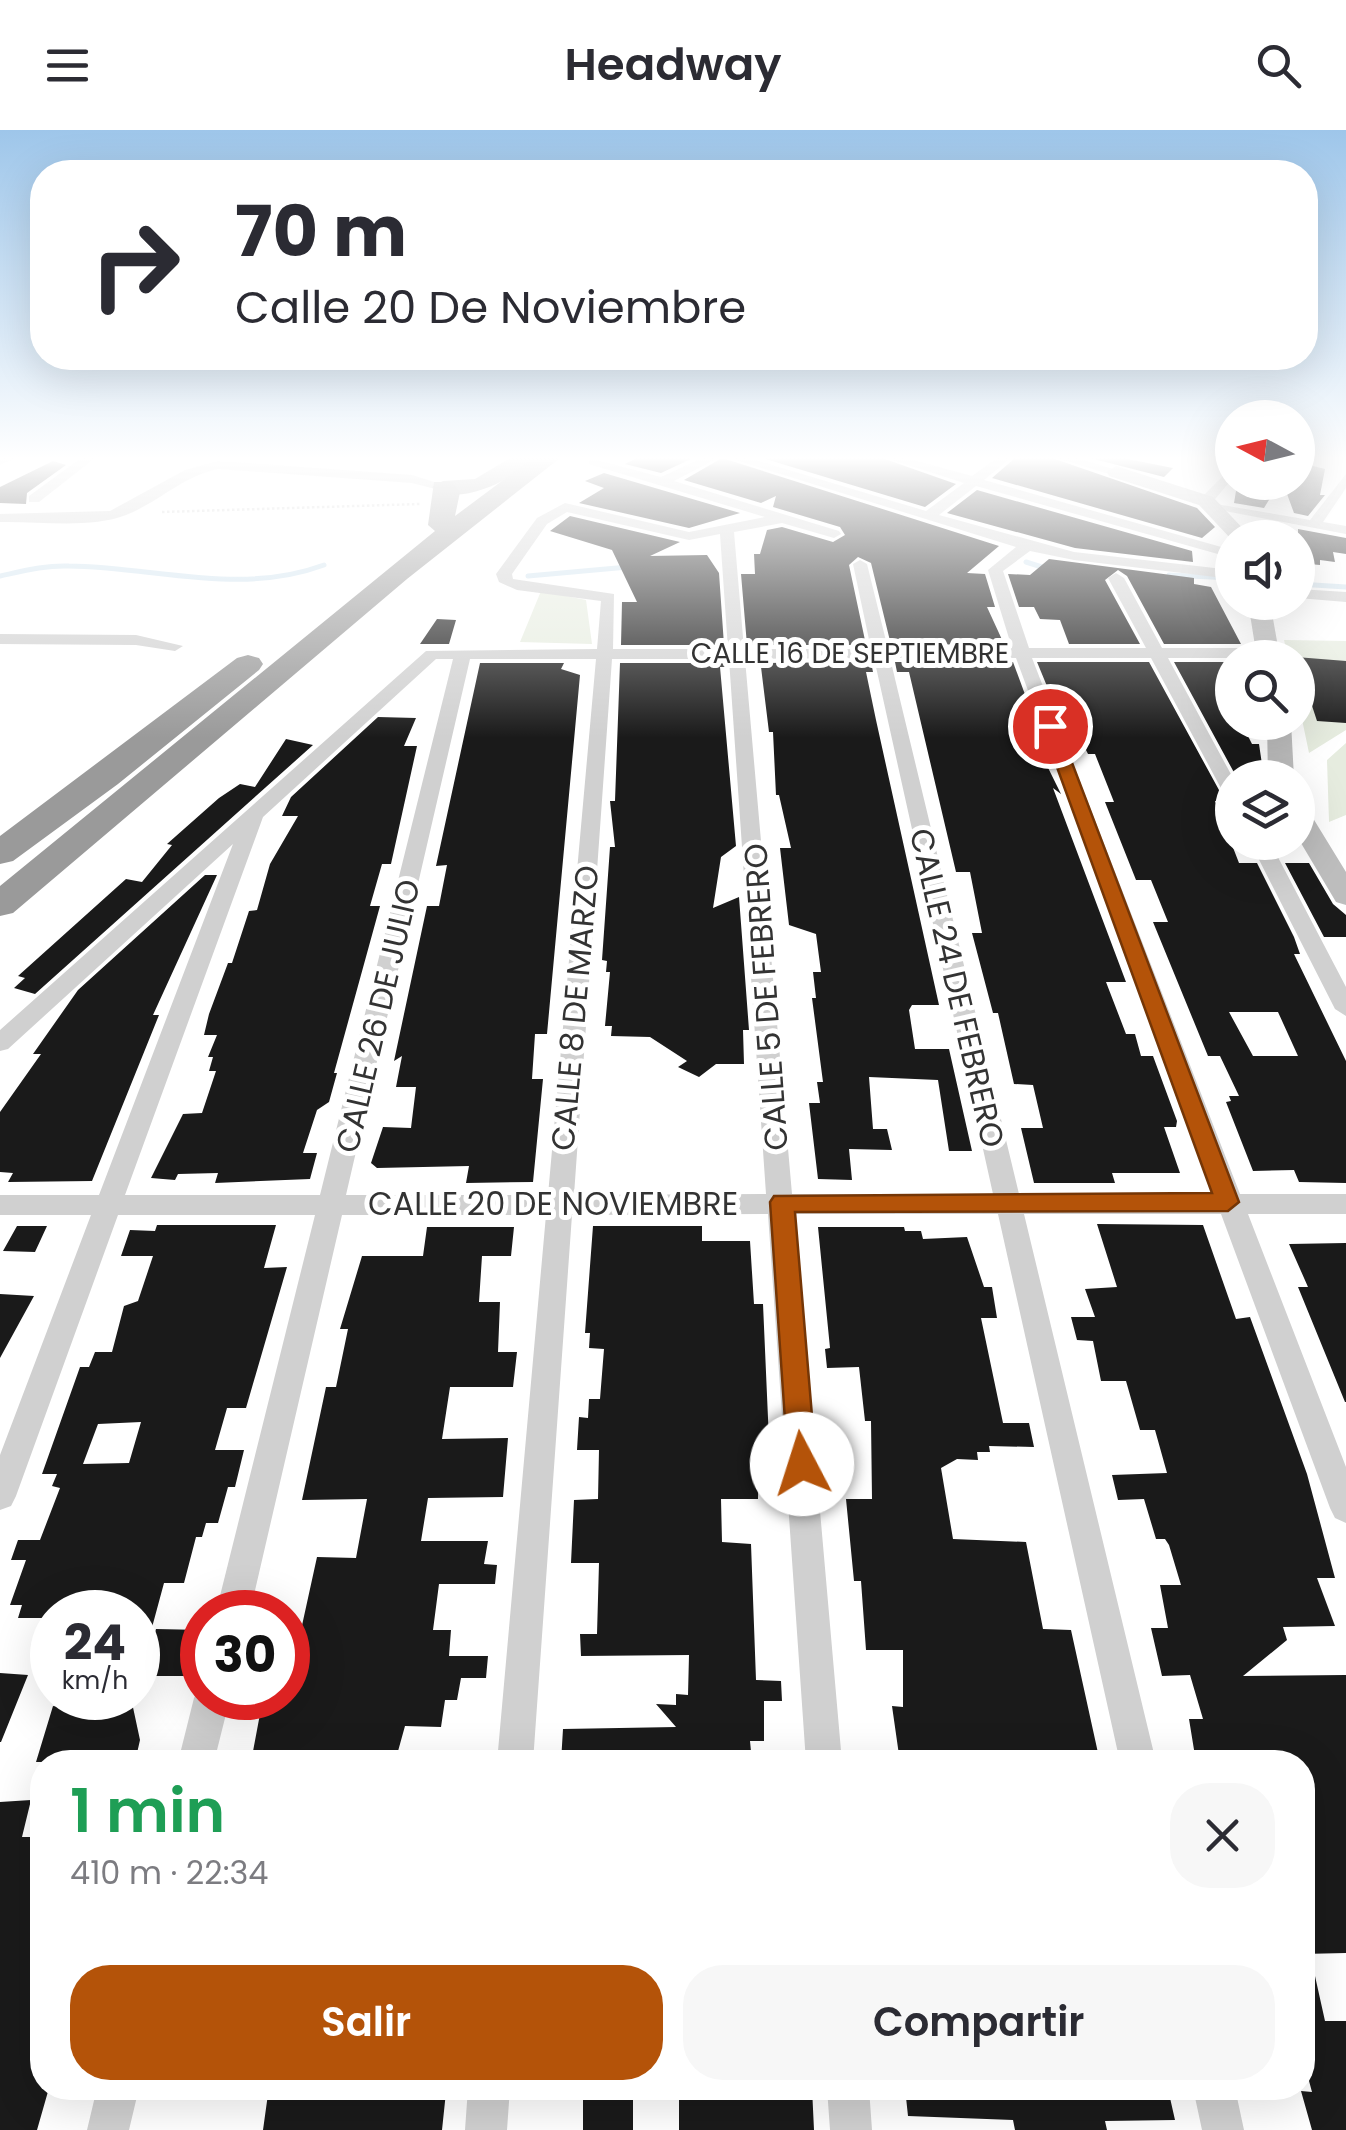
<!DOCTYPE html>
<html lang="es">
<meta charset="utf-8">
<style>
body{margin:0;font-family:Poppins,sans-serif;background:#f7f7f7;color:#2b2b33;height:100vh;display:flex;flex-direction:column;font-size:38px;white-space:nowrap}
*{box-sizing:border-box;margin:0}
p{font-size:32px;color:#7c7c81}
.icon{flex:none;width:55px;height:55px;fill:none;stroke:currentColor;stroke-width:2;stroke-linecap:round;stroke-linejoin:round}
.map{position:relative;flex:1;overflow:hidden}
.sheet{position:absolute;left:30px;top:1620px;width:1285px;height:350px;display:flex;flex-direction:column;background:#fff;border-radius:40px;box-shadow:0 10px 40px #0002}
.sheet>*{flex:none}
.guide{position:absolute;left:30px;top:30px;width:1288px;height:210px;border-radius:40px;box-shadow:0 10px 40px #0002;background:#fff;color:#2b2b33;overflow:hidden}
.needle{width:65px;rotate:277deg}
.fabs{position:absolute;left:1215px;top:270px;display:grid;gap:20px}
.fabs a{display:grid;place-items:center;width:100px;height:100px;border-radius:50%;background:#fff;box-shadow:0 10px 40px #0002;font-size:50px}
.speed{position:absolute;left:30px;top:1460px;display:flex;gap:20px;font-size:50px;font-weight:700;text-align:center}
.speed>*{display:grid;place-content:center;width:130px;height:130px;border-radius:50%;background:#fff;box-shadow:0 10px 40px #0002;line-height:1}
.speed small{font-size:25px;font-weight:400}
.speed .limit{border:15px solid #d22;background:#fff;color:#111}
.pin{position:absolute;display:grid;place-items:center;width:85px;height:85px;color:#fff;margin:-42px;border:5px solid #fff;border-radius:50%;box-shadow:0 2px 10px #0007}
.me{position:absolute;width:110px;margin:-55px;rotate:355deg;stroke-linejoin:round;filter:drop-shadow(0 0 8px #0008)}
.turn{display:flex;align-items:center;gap:35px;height:210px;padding:0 40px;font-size:45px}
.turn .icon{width:130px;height:130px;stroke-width:2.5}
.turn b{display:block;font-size:70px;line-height:85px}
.round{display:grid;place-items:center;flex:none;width:105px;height:105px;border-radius:40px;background:#f7f7f7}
.headline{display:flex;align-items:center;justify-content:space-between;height:170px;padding:0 40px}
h1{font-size:60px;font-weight:600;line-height:75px;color:#1e9e55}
.primary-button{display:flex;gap:20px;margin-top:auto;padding:20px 40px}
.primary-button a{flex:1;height:115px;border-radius:40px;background:#b45309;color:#fff;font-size:40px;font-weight:600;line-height:115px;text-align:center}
.primary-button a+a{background:#f7f7f7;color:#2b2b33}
header{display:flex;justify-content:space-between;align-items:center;height:130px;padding:0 40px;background:#fff;font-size:45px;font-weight:600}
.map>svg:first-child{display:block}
</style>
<header><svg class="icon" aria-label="menu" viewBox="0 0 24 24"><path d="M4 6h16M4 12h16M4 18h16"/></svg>Headway<svg class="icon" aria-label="search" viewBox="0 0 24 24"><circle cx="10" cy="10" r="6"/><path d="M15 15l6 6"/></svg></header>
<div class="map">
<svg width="1346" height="2000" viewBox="0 0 1346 2000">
<rect width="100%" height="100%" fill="#fff"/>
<path fill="#e6ecdf" d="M541,461L586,470L592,514L520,512Z
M1284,510L1346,511V600L1309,623L1298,570V528L1288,527Z
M1346,613V685L1329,692L1327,630Z"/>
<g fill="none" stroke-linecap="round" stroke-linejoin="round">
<path stroke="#cfe2ee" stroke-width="5" d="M1026,432L1045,438
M1169,445L1232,448
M0,446C23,441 46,435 69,436C156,437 240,466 324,435
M528,446L628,437
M1298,454L1346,457"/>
</g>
<path fill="#1a1a1a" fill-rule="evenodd" d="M637,328H693L661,343L625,334Z
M722,328L999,416L967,443L985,444L995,477H987L1004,514L891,515L871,433L858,427L849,435L866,515H747L741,444H755L754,424H760L767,400L782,397L833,412L845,405L840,397L773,377L776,366L761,373L684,350Z
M762,328H882L956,354L925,377Z
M1015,328H1052L1197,378L1215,397L1202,408L992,348Z
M1090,328H1122L1173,338L1164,347Z
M53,331L66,335L27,363L26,374L0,373V357Z
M1298,332L1325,339L1320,365H1325L1308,386L1294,383L1283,353L1298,355Z
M604,343L740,383L689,398L579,373L604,358L585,351Z
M1247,352H1280L1264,378L1234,373L1237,355Z
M977,360L1192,421L1193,432L1075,418L947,383Z
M570,386L680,412L650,426L707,425L719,443L724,515H621L622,472H637L612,420L550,401Z
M1298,399L1346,408V424L1333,422L1335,432L1320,430V435L1298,433Z
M1049,429L1194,448V454L1211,457L1241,514H1164L1127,446L1118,440L1105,450L1140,514H1069L1060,490L1040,489L1034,477H1019L1008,444L1030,445Z
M437,489L456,490L449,514H420Z
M1296,527L1346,531V593L1317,591Z
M871,532L873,542H866L876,590L939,875H912L909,880L915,919H949L972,1021H949L938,950L869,947L873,999H887L892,1020L849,1019L852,1050L818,1049L809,973H820L817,952H823L812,868H816L813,842H821L816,804L789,795L780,718H791L779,665H776L773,602H769L761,537H749V533Z
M895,532H1013L1030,578L1018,577L1061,664L1053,658L1126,852H1106L1126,904H1135L1141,926H1153L1177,991L1176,997H1164L1180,1043H1112L1115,1053H1034L1021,998H1043L1033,955L1014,954L998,883H993L972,803H982L970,742H956L909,542H897Z
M1037,532H1149L1225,671H1215L1239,733H1257L1294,807L1300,824H1294L1346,931V1053L1299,1052L1294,1040L1253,1041L1226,972L1231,971L1229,966H1239L1220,926H1208L1153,792H1168L1151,750H1136L1105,672H1114L1095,624H1088L1065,578H1056ZM1229,882H1278L1298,926H1253Z
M1174,532H1232V592H1241L1252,614H1259L1264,648H1237Z
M480,533H564L561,539L580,545L547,904H535L532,949H543L533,1052L466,1053L469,1036L377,1038L371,1033L383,997L411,998L416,957H396L402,926L394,931L427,776H439L447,735L436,736Z
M620,533H726V537H720L736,716L721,727L713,778L739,767L749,900H743L744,934H716L699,947L678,937L687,931L650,907L611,906L612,896H605L610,842H606L607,831L602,830L610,717H615L610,671H615Z
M378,587L416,588L404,616H417L391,734H382L370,776H380L334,943H337L329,972L317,980L303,1023H317L310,1049L215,1053L218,1043L178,1044L175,1050L151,1048L183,984L202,983L216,941H209L213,927H208L217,905H204L209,884L228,833H232L249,781L257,780L270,734L298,686H282L291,667Z
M286,609L313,615L35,864L14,858L25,848L18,846L126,749L142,752L172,715L167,714L219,668L240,654L255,657Z
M1285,733H1309L1333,774L1346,785V807H1324Z
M205,745H217L153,885H159L92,1051L8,1052L13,1043L0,1042V982L41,924H33L78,860Z
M1097,1094L1203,1095L1236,1189L1250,1187L1307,1344L1335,1448H1317L1335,1496L1283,1497L1287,1510L1243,1546L1346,1545V1823L1302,1824V1632H1196L1189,1589H1203L1190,1545L1162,1546L1151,1498H1168L1160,1455H1181L1169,1415L1165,1409H1156L1144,1369L1118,1370L1112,1345L1167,1343L1155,1300H1140L1126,1251H1101L1093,1211L1077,1210L1071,1187H1095L1085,1159L1117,1157Z
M157,1095H276L264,1138L287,1137L246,1278H227L215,1320H244L235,1357H228L218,1393H206L202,1407H196L184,1453H164L144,1527L138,1526V1482H52V1488H18L22,1475H10L26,1430H11L18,1410H40L60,1358L52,1356L57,1344H42L80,1237H89L95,1222H112L124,1176L138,1171L153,1126H121L130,1100L155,1101ZM141,1292L129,1333L83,1334L98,1294Z
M17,1096H47L35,1122L3,1121Z
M593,1096H702V1111H750L754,1174H763L769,1311L759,1310L758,1369H721L722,1412L751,1414L756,1550L781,1551L782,1571H764V1611H750L752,1632H561L563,1599L676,1597L656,1574L676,1575V1564L688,1565L689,1525L581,1526L580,1504H597L599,1433H571L574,1370L598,1369L599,1320H577L579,1287L588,1288L589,1269H600L604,1219L589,1218L590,1203H585Z
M427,1097H514L511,1126H482L479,1172H500L498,1222H517L513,1257H450L442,1309L508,1308L503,1367L428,1368L421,1411H488L484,1434L497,1435L495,1454H439L433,1500H451L449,1526H488L486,1548H461L457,1570H445L441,1597L405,1596L395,1632H251L263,1568H288L291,1500H301L317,1427L356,1428L367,1369L302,1370L326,1257H336L348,1199H340L362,1126H423Z
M818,1097H904L905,1101H921L923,1109L967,1107L984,1157H992L997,1188H981L1003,1293H1029L1034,1317L989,1316L990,1322H977L978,1330L957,1329L941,1338L953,1409L1026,1412L1043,1499L1071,1500L1100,1632H900L892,1576L903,1577V1520H866L861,1451H854L846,1369H872L871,1291H865L859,1237L827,1238L825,1219L830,1218Z
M1346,1113V1272H1345L1298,1157H1308L1289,1114Z
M0,1164L34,1166L0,1228Z
M156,1499L202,1500L195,1546H143Z
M0,1543L28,1545L1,1612H0Z
M92,1568H131L140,1610L135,1632H36L53,1576L88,1581Z
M31,1670L22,1707H42V1958H49L37,2000H0V1672Z
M1311,1828L1325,1891H1346V2000H1312L1301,1961L1312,1962L1302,1925V1829Z
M303,1958L446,1962L442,2000H263L268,1964L302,1963Z
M592,1958H633V2000H583V1964H591Z
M679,1958H812L814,2000H679Z
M905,1958L1168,1959L1175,1990L1105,1991L1107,2000H1015L1013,1990L908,1986Z"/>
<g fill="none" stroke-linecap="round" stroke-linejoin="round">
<path stroke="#cdcdcd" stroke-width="2.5" stroke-dasharray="2.5 2.5" stroke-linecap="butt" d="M162,382L420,374"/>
<path fill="#d0d0d0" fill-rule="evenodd" d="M0,328H16L0,335Z
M81,328H95L39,372H29V366Z
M589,328L661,347L702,328H718L674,351L839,401L841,404L834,408L782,393L734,402L744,519H871L853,434L860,430L867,434L888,519L1012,518L988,440L1016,417L729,328H749L926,381L964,353L886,328H906L972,346L997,328H1011L984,350L1232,420V428L976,356L939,385L1074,422L1232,440V449L1074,430L1030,421L1003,441L1029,518H1146L1108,448L1116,443L1124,448L1162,518H1268L1276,523L1270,528H1168L1233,648L1232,668L1223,662L1151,528H1032L1240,1064H1346V1084H1248L1346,1337V1393L1335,1388L1330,1378L1221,1084H1024L1156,1632H1120L998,1084H794L842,1632H806L768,1084L572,1085L533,1632H497L546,1085H342L250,1482H216L315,1085H118L16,1366L11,1376L0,1380V1325L91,1085H0V1065H99L233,714L8,919L0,921V900L426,521L597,519L601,471L517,460L499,452L496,444L537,388L565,373L689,402L765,387L589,334ZM567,382L689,410L720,404L728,519H613L614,464L513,449L512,444L547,394ZM874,528L993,1064H792L745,529ZM890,528H1016L1214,1064H1019ZM436,529H453L320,1065H125L263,687ZM470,529H596L548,1065H346ZM612,529H729L766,1064L574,1065Z
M1056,328H1077L1123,342L1116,346Z
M218,331L412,345L450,357L443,361L412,353L218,339C183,346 159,372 126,385C90,399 39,391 0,392V384L110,381L185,340Z
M1232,337V349L1211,374H1201V368Z
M1346,344V358L1323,392L1346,396V404L1209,378L1216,374L1310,390Z
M1298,459L1346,462V472L1298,468Z
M0,504L136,505L183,516L175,521L136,515L0,514Z
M1250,712H1270L1346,857V886L1335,879Z
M202,1554V1568H230L214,1632H178L194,1568Z
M97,1958H139L129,2000H87Z
M468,1958H510L507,2000H465Z
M827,1958H869L872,2000H830Z
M1193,1958H1235L1244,2000H1202Z"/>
<path fill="#bdbdbd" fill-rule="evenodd" d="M1116,336L1213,367L1252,408L1232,410L1199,375L1109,346L1107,342Z
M1248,472H1270L1280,528H1257Z
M1267,592H1291L1294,648H1268Z
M1298,678L1308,680L1346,742V775L1336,772L1298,708Z"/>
<path fill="#a2a2a2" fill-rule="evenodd" d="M510,328H535C516,348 457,379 432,357L443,351L475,349Z"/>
<path fill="#9a9a9a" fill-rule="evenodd" d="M533,328H560L407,449L13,783L0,786V756L435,401L428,395L434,352H452L460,362L455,386Z
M248,525L259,528L263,534L259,540L118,654L13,731L0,734V706L237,528Z"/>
</g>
<linearGradient id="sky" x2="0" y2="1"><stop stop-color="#9ec6ea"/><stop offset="0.54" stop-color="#fff"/><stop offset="1" stop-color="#fff" stop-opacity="0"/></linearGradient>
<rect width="1346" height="608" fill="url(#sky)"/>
<path fill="#b45309" stroke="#753606" stroke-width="2.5" d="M1050,591L1058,596L1239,1072L1228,1081L795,1082L816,1334L812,1343L802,1346L792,1343L788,1334L770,1072L774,1066L1212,1063L1042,596Z"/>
<g text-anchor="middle" stroke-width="10" stroke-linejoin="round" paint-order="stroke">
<g font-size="28" fill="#333" stroke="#fff">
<text x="850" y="533">CALLE 16 DE SEPTIEMBRE</text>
</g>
<g font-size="32" fill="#333" stroke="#fff">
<text transform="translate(957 858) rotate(77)" y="11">CALLE 24 DE FEBRERO</text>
<text transform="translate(766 867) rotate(-94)" y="11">CALLE 5 DE FEBRERO</text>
<text transform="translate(575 878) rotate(-85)" y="11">CALLE 8 DE MARZO</text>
<text transform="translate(378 886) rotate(-77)" y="11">CALLE 26 DE JULIO</text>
<text x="553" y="1085">CALLE 20 DE NOVIEMBRE</text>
</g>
</g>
</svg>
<div class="fabs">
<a><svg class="needle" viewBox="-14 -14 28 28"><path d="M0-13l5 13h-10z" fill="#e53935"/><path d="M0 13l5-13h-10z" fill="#7c7c81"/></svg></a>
<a><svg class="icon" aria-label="sound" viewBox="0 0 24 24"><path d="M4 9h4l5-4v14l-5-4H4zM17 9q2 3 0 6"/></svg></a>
<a><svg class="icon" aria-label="search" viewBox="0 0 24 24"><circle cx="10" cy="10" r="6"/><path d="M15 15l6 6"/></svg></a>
<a><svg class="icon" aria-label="layers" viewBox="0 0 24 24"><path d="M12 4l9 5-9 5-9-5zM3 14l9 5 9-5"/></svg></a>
</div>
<div class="speed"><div>24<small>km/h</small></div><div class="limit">30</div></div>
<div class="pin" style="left:1050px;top:596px;background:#d93025"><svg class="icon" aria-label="arrive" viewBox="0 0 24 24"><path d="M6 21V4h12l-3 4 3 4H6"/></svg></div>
<svg class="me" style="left:802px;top:1334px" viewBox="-20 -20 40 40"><circle r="19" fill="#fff"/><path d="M0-13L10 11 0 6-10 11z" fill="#b45309"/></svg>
<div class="guide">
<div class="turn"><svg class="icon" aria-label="right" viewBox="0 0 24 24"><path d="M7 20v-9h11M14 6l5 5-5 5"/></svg><div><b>70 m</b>Calle 20 De Noviembre</div></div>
</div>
<section class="sheet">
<div class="headline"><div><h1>1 min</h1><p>410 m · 22:34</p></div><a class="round"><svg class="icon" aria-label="close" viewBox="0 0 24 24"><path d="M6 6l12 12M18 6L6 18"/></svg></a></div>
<div class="primary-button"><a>Salir</a><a>Compartir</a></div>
</section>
</div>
